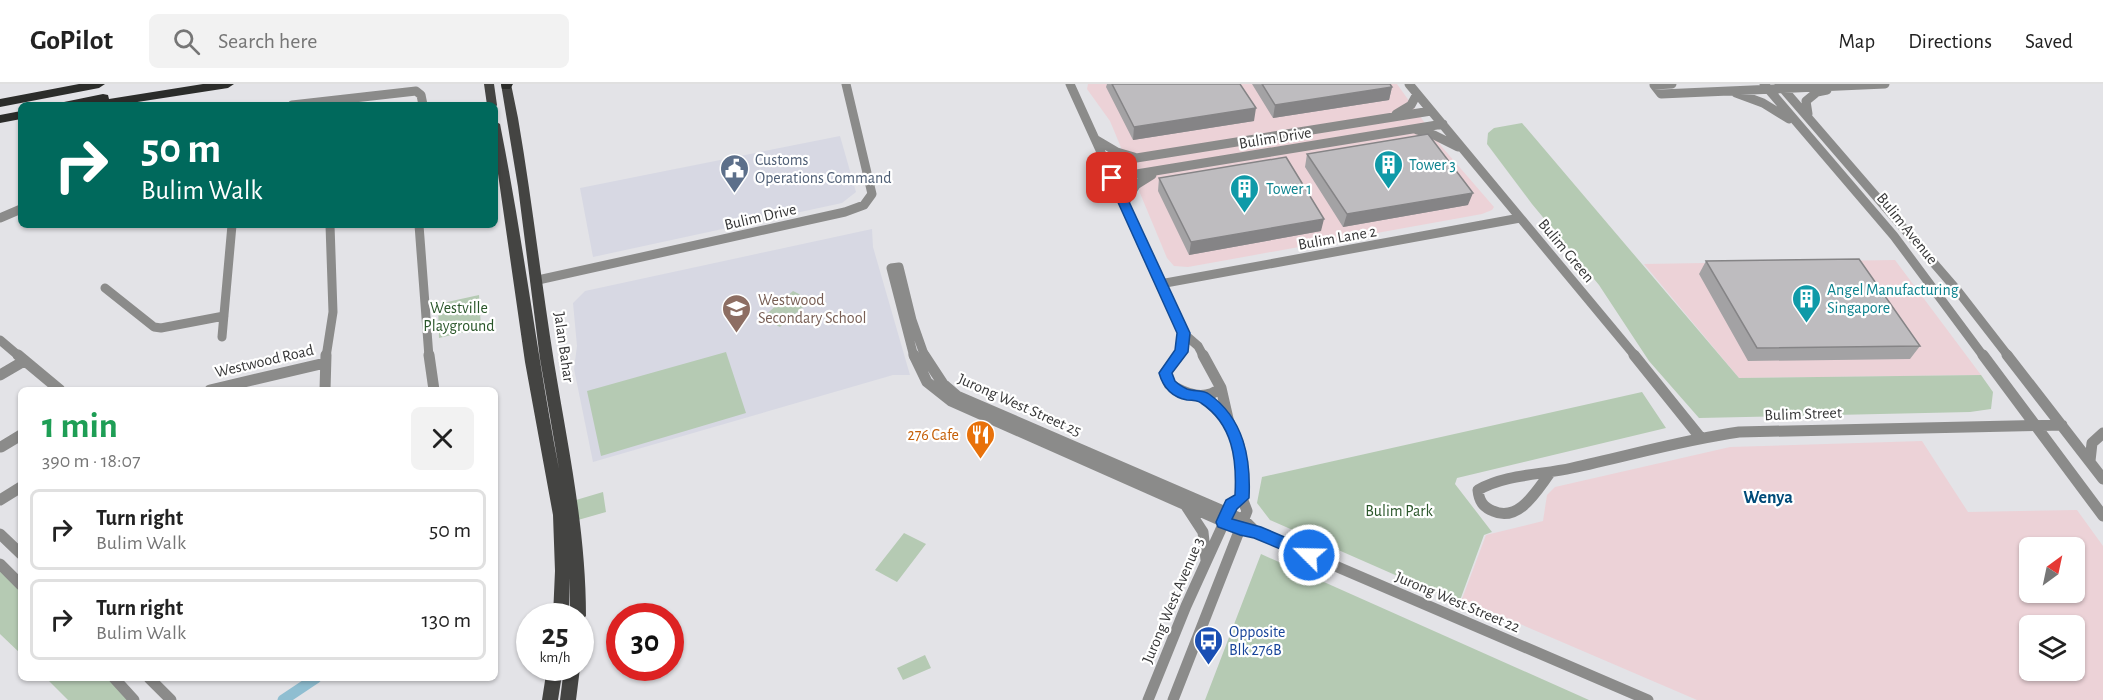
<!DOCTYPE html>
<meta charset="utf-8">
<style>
body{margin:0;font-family:"Alegreya Sans",sans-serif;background:#f2f2f2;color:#222;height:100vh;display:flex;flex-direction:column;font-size:22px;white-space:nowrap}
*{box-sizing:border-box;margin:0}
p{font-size:20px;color:#767676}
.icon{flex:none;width:33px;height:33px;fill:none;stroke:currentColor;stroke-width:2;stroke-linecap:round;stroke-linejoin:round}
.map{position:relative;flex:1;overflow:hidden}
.drawer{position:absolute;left:18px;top:303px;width:480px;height:294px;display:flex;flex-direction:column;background:#fff;border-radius:9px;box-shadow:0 2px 4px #0004}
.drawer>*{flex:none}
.top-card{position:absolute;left:18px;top:18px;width:480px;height:126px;border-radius:9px;box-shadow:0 2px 4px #0004;background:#00695c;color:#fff;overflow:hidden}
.needle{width:39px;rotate:33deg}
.tools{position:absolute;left:2019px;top:453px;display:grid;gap:12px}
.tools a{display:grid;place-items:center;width:66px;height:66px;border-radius:9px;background:#fff;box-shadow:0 2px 4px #0004;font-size:30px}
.speed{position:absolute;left:516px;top:519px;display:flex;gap:12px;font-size:30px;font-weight:700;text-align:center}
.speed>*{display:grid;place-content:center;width:78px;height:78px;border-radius:50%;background:#fff;box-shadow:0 2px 4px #0004;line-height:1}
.speed small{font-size:15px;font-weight:400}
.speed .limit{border:9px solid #d22;background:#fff;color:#111}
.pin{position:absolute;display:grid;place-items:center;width:51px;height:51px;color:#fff;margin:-26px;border-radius:12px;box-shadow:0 3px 9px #0006}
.me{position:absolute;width:66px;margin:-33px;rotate:293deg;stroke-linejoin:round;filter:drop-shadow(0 0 4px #0008)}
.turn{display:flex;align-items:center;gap:21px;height:126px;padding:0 24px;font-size:27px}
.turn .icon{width:78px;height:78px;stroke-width:2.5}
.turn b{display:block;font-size:42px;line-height:51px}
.round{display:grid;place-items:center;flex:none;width:63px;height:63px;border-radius:9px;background:#f2f2f2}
.overview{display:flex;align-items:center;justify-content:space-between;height:102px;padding:0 24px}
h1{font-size:36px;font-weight:600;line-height:45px;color:#1e9e55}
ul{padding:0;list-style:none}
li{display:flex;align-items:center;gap:18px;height:81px;margin:0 12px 9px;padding:0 12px;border:3px solid #e0e0e0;border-radius:9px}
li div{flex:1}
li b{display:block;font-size:22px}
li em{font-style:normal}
header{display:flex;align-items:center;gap:36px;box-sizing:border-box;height:84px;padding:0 30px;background:#fff;border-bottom:2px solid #e0e0e0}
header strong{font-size:28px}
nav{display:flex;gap:33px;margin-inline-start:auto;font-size:21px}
.search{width:420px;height:54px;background:#f2f2f2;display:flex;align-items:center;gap:15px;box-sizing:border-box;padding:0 21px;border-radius:9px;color:#767676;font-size:22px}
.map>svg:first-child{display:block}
</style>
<header>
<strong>GoPilot</strong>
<div class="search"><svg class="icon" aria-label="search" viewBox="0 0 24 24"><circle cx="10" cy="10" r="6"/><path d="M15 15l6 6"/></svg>Search here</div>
<nav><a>Map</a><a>Directions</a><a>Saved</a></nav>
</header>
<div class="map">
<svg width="2103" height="616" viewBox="0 0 2103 616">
<rect width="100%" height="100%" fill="#e3e3e7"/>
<path fill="#d7d8e3" d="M840,52L856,108L842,119L593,173L580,104Z
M872,145L873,163L910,291H893L593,378L574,285L577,262L573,219L585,207Z"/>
<path fill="#ecd2d7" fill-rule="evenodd" d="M1088,0H1397L1442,63L1494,123L1492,126L1482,130L1188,183L1174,182L1167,174L1110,37L1087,5Z
M1895,176L1981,291L1739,294L1644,180Z
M1922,357L1968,428L2077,426L2103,462V616H1697L1462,515L1486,451L1543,437L1547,411L1555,403L1730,363ZM2030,464H2074V508H2030ZM2030,542H2074V586H2030Z"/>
<path fill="#b5cab3" d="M1522,39L1739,294L1981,291L1993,308L1991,325L1970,328L1699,334L1649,277L1599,201L1532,120L1487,60L1488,49L1494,44Z
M793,207L811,216L780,243L762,234Z
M479,211L481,244L439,254L438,220Z
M726,268L746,329L601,372L587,307Z
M1642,308L1666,344L1457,394L1455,400L1492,448L1484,451L1459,519L1270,436L1257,419L1262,393Z
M603,408L606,428L578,436L576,416Z
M904,449L926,460L897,498L875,486Z
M1261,470L1589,616H1205Z
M0,482L21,503V570L0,550Z
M925,571L931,584L903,596L897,584Z
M46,594H113L136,616H68Z"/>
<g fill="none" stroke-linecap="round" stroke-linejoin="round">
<path stroke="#8fbed1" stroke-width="11" d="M283,616L316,594"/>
<path stroke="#8b8b8a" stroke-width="9" d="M1070,0L1183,249L1198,262L1204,273
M1409,0L1636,273
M1764,0L1894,152L1984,273
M1779,0L1957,206L2009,273
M1654,1L1661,10L1885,0
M1654,1L1672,0
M1736,9L1763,19L1789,35
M292,21L416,7L421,11L423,21
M1396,30L1411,21L1417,10
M1808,30L1806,17L1817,8L1827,6
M1417,46L1434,51L1458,63
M1095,55L1117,68L1134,73
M1105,79L1431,27
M1112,94L1443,40
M1124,120L1136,101L1152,91
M0,134L21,125
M419,141L429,273
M538,196L845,128L864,121L872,110L846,0
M1160,200L1520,134
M105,204L154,243L161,244L224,232
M222,253L232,141
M0,256L20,273
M326,273L333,228L330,141
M914,273L891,184L899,183L912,236L925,273
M1178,273L1182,268L1183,249"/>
<path stroke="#8b8b8a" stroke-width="11" d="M18,271L60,306
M429,271L434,306
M914,271L927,298L951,317L1240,445L1256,448
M924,271L943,300L957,312L1244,436L1256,448
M1179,271L1165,289L1169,300C1186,310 1204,318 1221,304
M1634,271L1700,353
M1983,271L2103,432
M2007,271L2103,395
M0,291L24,277
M210,306L325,279
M325,306L326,271
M1204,313L1229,338
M1,363L21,351
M2090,377L2092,359L2103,349
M1550,389C1537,406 1519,439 1493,427C1483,423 1479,417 1478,406C1506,390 1541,391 1572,384C1628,372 1682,356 1739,348L2062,341
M0,416L21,403
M1186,422L1203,448L1206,476
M1256,448L1648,616
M0,450L21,470
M0,480L21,501
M114,594L134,616
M149,594L171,616
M1148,616L1186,522L1232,421L1242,414
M1173,616L1247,427L1242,414L1243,385L1239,361L1229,339L1221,304L1203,271"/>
<path fill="#444442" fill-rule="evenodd" d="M484,0H494L497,21L496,23L495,21H487Z
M501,0H511L518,34C532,115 541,197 554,278C568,363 586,446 586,532L580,538V532H570V494L569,532H553L555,487L553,431L525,278L495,69V37L500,40C523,155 537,271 559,385L540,275L518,103Z
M547,584H563L558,616H542Z
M564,584H580L576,616H560Z"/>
<path fill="#2b2c2a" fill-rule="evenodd" d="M79,0H105L99,4L0,23V15Z
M203,0H234L228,4L118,21H63L64,18L103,10L108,11L109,15Z
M501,0H513L510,5H502Z
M21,27V35L0,39V31Z"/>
</g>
<path fill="#a3a2a4" d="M1107,0H1240L1254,37L1133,56L1106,3Z
M1252,0H1390L1392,3L1389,16L1273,34Z
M1307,70L1468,121L1343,143L1305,83Z
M1159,94L1321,147L1189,171L1158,107Z
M1706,177L1920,262L1910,275L1748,277L1699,190Z"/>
<path fill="#858486" d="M1392,3L1389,16L1273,34L1275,21Z
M1256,24L1254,37L1133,56L1134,43Z
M1473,109L1468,121L1343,143L1347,130Z
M1324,135L1321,147L1189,171L1191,158Z"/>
<path fill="#bebcbf" stroke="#858486" stroke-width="1.5" d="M1112,0H1240L1256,24L1134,43Z
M1262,0H1390L1392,3L1275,21Z
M1428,50L1473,109L1347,130L1307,70Z
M1286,73L1324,135L1191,158L1159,94Z
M1859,175L1920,262L1757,264L1706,177Z"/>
<path fill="#1a73e8" stroke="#114b97" stroke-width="1.5" d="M1112,90L1118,94L1190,249L1188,268L1172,289L1175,297C1178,300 1183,303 1187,305C1194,308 1203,305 1209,310C1244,335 1251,374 1249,414L1237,425L1232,435L1261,443L1315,466L1317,471L1315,476L1309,477L1254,454L1240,451L1218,443L1216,438L1226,416L1235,411C1237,376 1233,340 1201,319C1197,316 1191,316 1187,316C1171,313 1163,303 1159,289L1175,266L1177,249L1107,94Z"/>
<defs>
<symbol id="building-pin" viewBox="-11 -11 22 30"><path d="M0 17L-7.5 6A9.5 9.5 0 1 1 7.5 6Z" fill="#0f9aa8" stroke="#fff"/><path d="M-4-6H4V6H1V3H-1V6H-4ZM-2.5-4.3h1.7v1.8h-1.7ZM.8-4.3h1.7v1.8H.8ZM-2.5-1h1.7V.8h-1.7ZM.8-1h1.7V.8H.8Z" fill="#fff"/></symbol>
<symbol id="civic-pin" viewBox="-11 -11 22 30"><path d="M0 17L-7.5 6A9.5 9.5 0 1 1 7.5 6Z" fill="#5c6f8a" stroke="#fff"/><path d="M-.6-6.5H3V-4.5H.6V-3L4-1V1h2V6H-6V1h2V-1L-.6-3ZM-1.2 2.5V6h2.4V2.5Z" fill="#fff"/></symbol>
<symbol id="school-pin" viewBox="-11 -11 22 30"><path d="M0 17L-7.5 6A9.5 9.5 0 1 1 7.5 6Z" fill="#8d6e63" stroke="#fff"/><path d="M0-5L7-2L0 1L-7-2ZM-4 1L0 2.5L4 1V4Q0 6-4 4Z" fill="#fff"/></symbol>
<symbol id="restaurant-pin" viewBox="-11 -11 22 30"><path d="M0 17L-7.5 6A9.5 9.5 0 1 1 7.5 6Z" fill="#e8710a" stroke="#fff"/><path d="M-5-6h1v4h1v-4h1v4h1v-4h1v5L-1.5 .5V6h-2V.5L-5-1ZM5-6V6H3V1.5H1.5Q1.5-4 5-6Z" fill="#fff"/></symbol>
<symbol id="bus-pin" viewBox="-11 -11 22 30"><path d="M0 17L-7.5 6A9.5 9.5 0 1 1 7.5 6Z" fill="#1a4fb4" stroke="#fff"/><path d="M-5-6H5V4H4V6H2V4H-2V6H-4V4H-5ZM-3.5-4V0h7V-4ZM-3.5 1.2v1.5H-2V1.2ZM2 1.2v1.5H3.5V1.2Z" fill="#fff"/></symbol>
</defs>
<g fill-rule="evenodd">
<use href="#building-pin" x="1372" y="64" width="33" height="45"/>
<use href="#civic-pin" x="718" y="68" width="33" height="45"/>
<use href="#building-pin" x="1228" y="88" width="33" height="45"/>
<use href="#building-pin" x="1790" y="198" width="33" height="45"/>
<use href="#school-pin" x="720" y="208" width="33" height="45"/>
<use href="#restaurant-pin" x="964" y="334" width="33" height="45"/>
<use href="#bus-pin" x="1192" y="540" width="33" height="45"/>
</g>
<g text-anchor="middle" stroke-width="4.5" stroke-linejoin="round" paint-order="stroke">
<g font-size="16" fill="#363637" stroke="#fff">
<text transform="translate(1275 53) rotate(-9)" y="6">Bulim Drive</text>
<text transform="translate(760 132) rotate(-13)" y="6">Bulim Drive</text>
<text transform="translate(1908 144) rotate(51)" y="6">Bulim Avenue</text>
<text transform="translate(1337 153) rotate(-10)" y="6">Bulim Lane 2</text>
<text transform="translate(1567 166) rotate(50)" y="6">Bulim Green</text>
<text transform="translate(565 263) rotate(82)" y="6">Jalan Bahar</text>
<text transform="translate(264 276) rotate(-13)" y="6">Westwood Road</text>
<text transform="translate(1020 320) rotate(24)" y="6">Jurong West Street 25</text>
<text transform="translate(1803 329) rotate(-2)" y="6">Bulim Street</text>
<text transform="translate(1172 516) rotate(-67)" y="6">Jurong West Avenue 3</text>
<text transform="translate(1458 517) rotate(23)" y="6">Jurong West Street 22</text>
</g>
<g font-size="16" fill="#4e5e75" stroke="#fff" text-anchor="start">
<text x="755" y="81">Customs<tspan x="755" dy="18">Operations Command</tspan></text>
</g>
<g font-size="16" fill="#0d838f" stroke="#fff" text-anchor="start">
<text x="1409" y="86">Tower 3</text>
<text x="1266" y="110">Tower 1</text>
<text x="1827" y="211">Angel Manufacturing<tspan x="1827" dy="18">Singapore</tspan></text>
</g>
<g font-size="16" fill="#785e54" stroke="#fff" text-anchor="start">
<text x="758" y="221">Westwood<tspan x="758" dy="18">Secondary School</tspan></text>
</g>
<g font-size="16" fill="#2a562a" stroke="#fff">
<text x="459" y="229">Westville<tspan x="459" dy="18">Playground</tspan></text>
<text x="1399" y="432">Bulim Park</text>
</g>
<g font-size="16" fill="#c56008" stroke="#fff" text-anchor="end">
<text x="959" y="356">276 Cafe</text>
</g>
<g font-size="16" fill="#164399" stroke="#fff" text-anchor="start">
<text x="1229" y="553">Opposite<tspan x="1229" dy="18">Blk 276B</tspan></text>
</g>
<g font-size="18" font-weight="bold" fill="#004b79" stroke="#fff">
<text x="1768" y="419">Wenya</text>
</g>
</g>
</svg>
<div class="tools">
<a><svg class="needle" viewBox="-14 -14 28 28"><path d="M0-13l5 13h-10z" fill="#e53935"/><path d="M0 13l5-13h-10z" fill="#767676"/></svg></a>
<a><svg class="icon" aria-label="layers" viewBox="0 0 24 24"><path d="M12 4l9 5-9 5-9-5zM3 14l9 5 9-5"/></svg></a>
</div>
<div class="speed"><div>25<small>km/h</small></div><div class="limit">30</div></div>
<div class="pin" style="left:1112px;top:94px;background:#d93025"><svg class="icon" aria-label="arrive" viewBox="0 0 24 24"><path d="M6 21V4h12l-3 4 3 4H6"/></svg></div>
<svg class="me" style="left:1309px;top:471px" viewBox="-20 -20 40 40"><circle r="17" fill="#1a73e8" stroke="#fff" stroke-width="3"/><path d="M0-11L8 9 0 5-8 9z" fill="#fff"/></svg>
<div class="top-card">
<div class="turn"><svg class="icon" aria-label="right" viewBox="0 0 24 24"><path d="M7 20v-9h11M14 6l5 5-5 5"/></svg><div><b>50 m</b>Bulim Walk</div></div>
</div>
<section class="drawer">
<div class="overview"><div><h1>1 min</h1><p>390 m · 18:07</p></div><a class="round"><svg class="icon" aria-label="close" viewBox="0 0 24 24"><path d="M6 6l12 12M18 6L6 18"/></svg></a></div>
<ul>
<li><svg class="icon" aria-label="right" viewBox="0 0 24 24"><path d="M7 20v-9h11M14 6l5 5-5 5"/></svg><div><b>Turn right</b><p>Bulim Walk</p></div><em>50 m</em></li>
<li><svg class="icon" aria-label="right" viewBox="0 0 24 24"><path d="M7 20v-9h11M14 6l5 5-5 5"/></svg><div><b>Turn right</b><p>Bulim Walk</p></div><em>130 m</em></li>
</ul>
</section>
</div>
